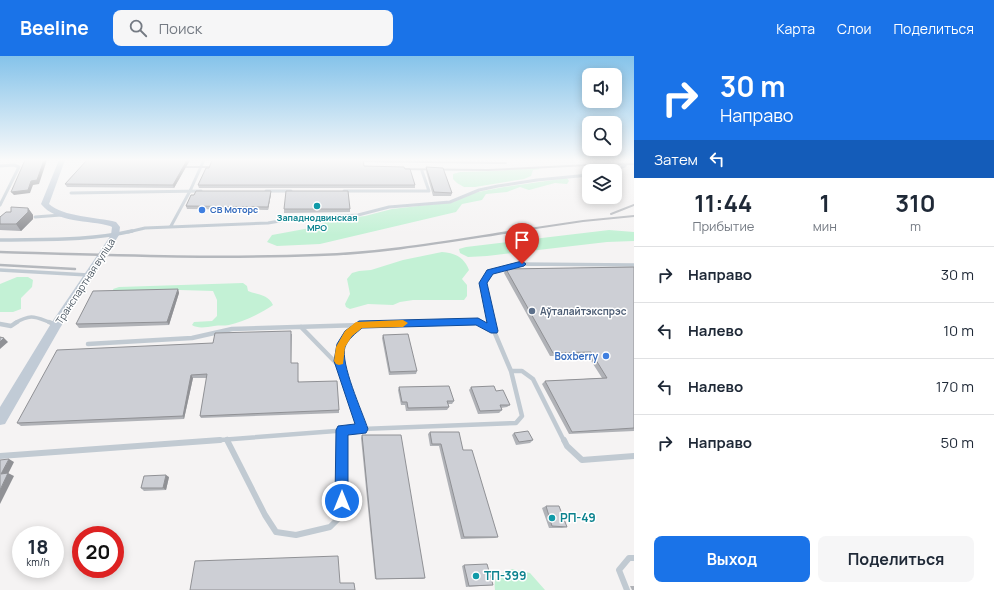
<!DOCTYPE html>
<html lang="ru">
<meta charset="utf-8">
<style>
body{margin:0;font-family:Manrope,sans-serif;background:#f6f6f7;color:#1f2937;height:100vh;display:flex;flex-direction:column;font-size:15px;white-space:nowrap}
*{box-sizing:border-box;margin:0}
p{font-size:13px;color:#747a83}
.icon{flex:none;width:22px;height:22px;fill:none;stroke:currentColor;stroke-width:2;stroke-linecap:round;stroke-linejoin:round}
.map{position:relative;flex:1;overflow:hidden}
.drawer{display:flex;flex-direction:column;background:#fff;width:360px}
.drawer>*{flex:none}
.banner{background:#1a73e8;color:#fff;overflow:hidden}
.tools{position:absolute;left:582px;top:12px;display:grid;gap:8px}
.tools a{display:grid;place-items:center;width:40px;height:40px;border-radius:8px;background:#fff;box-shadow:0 2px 10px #0003;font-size:20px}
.speed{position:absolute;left:12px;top:470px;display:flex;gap:8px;font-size:20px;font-weight:700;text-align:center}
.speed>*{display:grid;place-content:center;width:52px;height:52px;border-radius:50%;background:#fff;box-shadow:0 2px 10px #0003;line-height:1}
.speed small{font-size:10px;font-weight:400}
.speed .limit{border:6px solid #d22;background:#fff;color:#111}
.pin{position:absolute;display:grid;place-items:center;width:34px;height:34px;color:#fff;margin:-41px -17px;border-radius:50% 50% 50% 0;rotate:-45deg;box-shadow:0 0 4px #0007}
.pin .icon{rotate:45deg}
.me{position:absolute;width:44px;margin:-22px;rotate:0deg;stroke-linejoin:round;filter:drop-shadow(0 0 3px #0008)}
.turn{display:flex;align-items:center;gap:14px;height:84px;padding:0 20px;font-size:18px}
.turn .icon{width:52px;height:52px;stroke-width:2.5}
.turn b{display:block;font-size:28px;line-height:34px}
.then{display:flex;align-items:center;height:38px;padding:0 20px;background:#0003;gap:8px;font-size:15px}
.eta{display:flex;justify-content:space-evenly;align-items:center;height:68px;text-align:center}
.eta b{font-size:24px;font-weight:700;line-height:28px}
.button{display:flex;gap:8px;margin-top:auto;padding:8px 20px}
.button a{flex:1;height:46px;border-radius:8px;background:#1a73e8;color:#fff;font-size:16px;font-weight:700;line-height:46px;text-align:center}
.button a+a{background:#f6f6f7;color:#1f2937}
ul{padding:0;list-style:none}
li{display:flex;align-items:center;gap:12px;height:56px;padding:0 20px;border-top:1px solid #e0e1e3}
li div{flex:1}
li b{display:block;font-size:15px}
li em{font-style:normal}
header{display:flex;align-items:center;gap:24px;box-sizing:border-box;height:56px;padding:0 20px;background:#1a73e8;color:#fff}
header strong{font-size:19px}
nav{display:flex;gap:22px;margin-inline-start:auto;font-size:14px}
.search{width:280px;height:36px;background:#f6f6f7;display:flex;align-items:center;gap:10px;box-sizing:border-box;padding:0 14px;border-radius:8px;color:#747a83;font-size:15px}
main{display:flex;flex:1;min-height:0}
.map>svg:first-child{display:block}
</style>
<header>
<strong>Beeline</strong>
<div class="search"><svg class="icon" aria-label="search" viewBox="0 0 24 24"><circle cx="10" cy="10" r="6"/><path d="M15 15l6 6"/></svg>Поиск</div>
<nav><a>Карта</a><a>Слои</a><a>Поделиться</a></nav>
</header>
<main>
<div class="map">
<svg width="634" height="534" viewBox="0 0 634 534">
<rect width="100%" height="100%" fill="#f5f3f3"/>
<path fill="#c3f1d5" d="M538,111L540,113L533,114L531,120L524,123L475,131H464L457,127L453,123V118L460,116L496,115Z
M567,122L569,125L567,128L555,127L529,134L520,131L507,136L486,138L482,144L462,148L456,156L320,188L277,190L267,186L272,179L310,172L327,165L365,160L392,153L454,146L468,138L504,131Z
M609,174L634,176V185L607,186L487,200L468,201L460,197L459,193L466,191Z
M442,196C455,197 464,201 469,214L462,223L467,229V240L464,244H413L400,246L393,249L368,248L350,253L346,251L345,248L350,238L347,223L352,217L359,215L371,214L403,204Z
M17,221H28L33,224L32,231L21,242V253L13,256H0V228Z
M243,227L247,230L248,235C258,239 268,238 273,249C262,257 243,266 229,269C224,270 219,269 214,270C207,271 198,273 192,269L194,266L212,265L217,260V244L213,235L180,234L114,236L113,233L119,231Z
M512,513L530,517L545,534H495C493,519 500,518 512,513Z"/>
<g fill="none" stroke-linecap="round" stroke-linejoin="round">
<path stroke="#c1cad2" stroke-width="3" d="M0,110L14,109L19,111L0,149
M608,115L625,110L627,104
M266,135H291
M344,135H429L422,115
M71,137L201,135
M35,161L61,159
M171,170L190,135L204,104
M128,176L145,172L268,167L292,163L358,159L389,151L450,146L479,134L498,130L537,124L589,119"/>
<path stroke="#c1cad2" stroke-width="3.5" d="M0,184C44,183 89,185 132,175
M0,214L88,219
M15,267C32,257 35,261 52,267
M425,267L478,266L481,267
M492,267L483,227L490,216L522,208L634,209"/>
<path stroke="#c1cad2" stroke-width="4.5" d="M49,266L56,269
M492,266L494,275
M0,268L11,270L17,266
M359,269C352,275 344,281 341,290C334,311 355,352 362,373
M301,271L341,312
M88,288L192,282L232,273L461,266
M511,315H522L533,323L564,385
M342,374V385
M227,383L228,385
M207,385L362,373L516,367L522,360L511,315L494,275L479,266"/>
<path stroke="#c1cad2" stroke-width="6" d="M227,384L265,459L276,476L296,479L330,471L342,459V384
M564,384L567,390L582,404L634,400
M0,400L220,384
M627,534L619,514L629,502H634"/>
<path fill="#c1cbd6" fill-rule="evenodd" d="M59,104H65L49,148C63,161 97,161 116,166L120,171L119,179L60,272L5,368L0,369V351L52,266L111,179L112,171L110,170C89,164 56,167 41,148Z"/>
<path stroke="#b5b8bd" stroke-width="2" d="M203,104H224
M352,105L506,107
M584,109L634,108
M175,111H221
M393,113L488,114L589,109
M611,158L634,149
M509,176L583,165L634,160"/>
<path stroke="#b5b8bd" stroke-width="2.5" d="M0,196C106,199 212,203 318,199C384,197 450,185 516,175
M0,209L75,213"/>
</g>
<path fill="#b0b2b7" d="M80,104H190L174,132L67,131L65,128L87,104Z
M364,110L405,113L415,129V132H199L198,129Z
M426,111L452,137L451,140H433L426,115Z
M271,138L268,154L187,153L186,150Z
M28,152L33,159V163L21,175L0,174V161Z
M284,153H350V156L284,157Z
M634,211V375L569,378L542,328L545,325L602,322L588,300H550L504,217L506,213Z
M178,233L179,237L169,269L79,272L76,268Z
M292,278L291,307L299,326L339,354V357L201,362L200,360L207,322H193L184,363L21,370L17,367L213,287Z
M383,279L417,315L416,318L389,319L382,282Z
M399,331L454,345L452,348H448L449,351L447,354L406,355L405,349H401L398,334Z
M471,331L496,335L510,349L507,351L501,352L502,354L499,357L478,358L469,334Z
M430,376L463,394L498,481L495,482L461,483L439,390H430L428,378Z
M514,377L533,384L530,387L516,389L512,379Z
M362,379L425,522L423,523H375L361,382Z
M169,421L166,434L144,435L141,432Z
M546,450L567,471L562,472H549L542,452Z
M464,509L493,529L466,531L462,510Z
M630,530H634V534H632Z"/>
<path fill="#909195" d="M44,104H47L39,128L33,129L30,137L14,139L11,136L31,125Z
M187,104H190L174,132L173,129Z
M271,135V138L268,154V151Z
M28,152L33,159V163L21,175L16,168Z
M178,233L179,237L169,269L167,266Z
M4,282L8,286L0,293V286Z
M191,319L193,322L184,363L183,360Z
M9,403L14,406L7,420L1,418Z
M8,417L14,420L0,448V434Z
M166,419L169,421L166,434L163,432Z"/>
<path fill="#cdcfd5" stroke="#909195" d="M25,104H44L37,124L31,125L28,134L11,136Z
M87,104H187L173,129L65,128Z
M212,104H363L364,110L404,111L405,113H410L415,129H198L206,112H209Z
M426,111L443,112L452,137L434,136Z
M196,135H271L268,151L186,150L191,139H194Z
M286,135H348L350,153H284Z
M11,151L28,152V156L16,168H0V161L6,156H11Z
M634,211V372L572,376L545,325L607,322L591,296L553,297L506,213Z
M178,233L167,266L76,268L93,235Z
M291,275V307H298V326L337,325L339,354L200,360L207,318L191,319L183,360L17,367L57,294L213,287L215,277Z
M408,278L417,315L390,316L383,279Z
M0,281L4,282L0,286Z
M449,330L454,345H447L449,351L408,352L407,346H402L399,331Z
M494,330L496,335L503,334L510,349H500L502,354L480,355L471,331Z
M528,375L533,384L519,386L514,377Z
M430,376H459L463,394H472L498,481H464L441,388H432Z
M362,379H401L425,522L376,523Z
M9,403L1,418L8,417L0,434V404Z
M166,419L163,432H141L144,420Z
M546,450H559L567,471L552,470Z
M338,500L340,527H354L355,534H190L195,505Z
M487,508L493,529L469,530L464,509Z"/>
<linearGradient id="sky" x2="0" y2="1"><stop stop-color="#85c3ea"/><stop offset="0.58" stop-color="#fafafa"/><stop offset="1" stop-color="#fafafa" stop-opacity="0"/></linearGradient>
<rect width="634" height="179" fill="url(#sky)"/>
<path fill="#1a73e8" stroke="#114b97" d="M522,205L526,208L524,210L493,218L487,227L498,275L497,277H491L476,269L362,272C356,277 348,283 345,291C340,307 362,355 368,373L366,377L348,379V445L346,449L342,451L337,449L335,445L336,374L338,370L355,368L334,305L337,288L345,275L359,265L478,262L487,267L479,227L487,214Z"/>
<path fill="#f59e0b" d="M403,264L408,267L403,271L362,272L352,280L345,291L343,308L339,309L336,308L334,305L336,291L345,275L356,266Z"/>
<g fill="#0f9aa8" stroke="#fff" stroke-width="1.5">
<circle cx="317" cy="150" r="4"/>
<circle cx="552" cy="462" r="4"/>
<circle cx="476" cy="520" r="4"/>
</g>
<g fill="#3f7fe0" stroke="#fff" stroke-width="1.5">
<circle cx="202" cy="154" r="4"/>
<circle cx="606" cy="300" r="4"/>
</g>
<circle fill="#5c6f8a" stroke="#fff" stroke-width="1.5" cx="532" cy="255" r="4"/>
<g text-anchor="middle" stroke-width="3" stroke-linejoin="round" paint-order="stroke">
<g font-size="9" font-weight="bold" fill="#366cbe" stroke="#fff" text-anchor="start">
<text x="210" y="157">СВ Моторс</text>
</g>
<g font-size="9" font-weight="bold" fill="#0d838f" stroke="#fff">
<text x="317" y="165">Западнодвинская<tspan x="317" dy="10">МРО</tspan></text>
</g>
<g font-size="10" fill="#4a5661" stroke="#fff">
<text transform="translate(85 225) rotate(-57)" y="4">Транспартная вуліца</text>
</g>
<g font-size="10" font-weight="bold" fill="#4e5e75" stroke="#fff" text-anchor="start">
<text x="540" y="259">Аўталайтэкспрэс</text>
</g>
<g font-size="10" font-weight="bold" fill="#366cbe" stroke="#fff" text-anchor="end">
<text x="598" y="304">Boxberry</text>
</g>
<g font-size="12" font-weight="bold" fill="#0d838f" stroke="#fff" text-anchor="start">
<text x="560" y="466">РП-49</text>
<text x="484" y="524">ТП-399</text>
</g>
</g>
</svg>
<div class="tools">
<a><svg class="icon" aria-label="sound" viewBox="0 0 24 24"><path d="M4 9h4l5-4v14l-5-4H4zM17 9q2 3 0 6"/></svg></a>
<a><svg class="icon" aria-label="search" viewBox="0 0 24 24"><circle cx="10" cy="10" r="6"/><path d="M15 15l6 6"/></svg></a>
<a><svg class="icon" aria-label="layers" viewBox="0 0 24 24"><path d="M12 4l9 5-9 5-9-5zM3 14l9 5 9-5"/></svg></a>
</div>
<div class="speed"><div>18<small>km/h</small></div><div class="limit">20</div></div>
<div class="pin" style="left:522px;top:208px;background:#d93025"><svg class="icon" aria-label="arrive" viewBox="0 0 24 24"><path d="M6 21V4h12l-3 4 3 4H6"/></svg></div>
<svg class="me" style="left:342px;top:445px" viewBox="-20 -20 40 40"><circle r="17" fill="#1a73e8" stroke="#fff" stroke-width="3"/><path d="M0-11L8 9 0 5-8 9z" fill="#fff"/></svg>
</div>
<section class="drawer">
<div class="banner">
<div class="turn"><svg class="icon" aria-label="right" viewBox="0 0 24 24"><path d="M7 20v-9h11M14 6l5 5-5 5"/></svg><div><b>30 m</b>Направо</div></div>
<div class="then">Затем<svg class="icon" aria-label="left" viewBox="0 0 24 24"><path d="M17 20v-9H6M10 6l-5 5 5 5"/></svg></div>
</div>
<div class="eta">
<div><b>11:44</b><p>Прибытие</p></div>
<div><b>1</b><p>мин</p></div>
<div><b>310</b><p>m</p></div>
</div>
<ul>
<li><svg class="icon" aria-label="right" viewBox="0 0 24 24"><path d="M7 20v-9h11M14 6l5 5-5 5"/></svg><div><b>Направо</b></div><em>30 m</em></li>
<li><svg class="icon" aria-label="left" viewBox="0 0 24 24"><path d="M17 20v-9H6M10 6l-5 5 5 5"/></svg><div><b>Налево</b></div><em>10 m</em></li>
<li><svg class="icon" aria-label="left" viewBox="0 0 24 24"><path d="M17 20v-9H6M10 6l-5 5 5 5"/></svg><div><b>Налево</b></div><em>170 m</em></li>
<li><svg class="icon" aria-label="right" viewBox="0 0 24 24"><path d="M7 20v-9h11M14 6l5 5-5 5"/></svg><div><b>Направо</b></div><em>50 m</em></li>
</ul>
<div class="button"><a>Выход</a><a>Поделиться</a></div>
</section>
</main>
